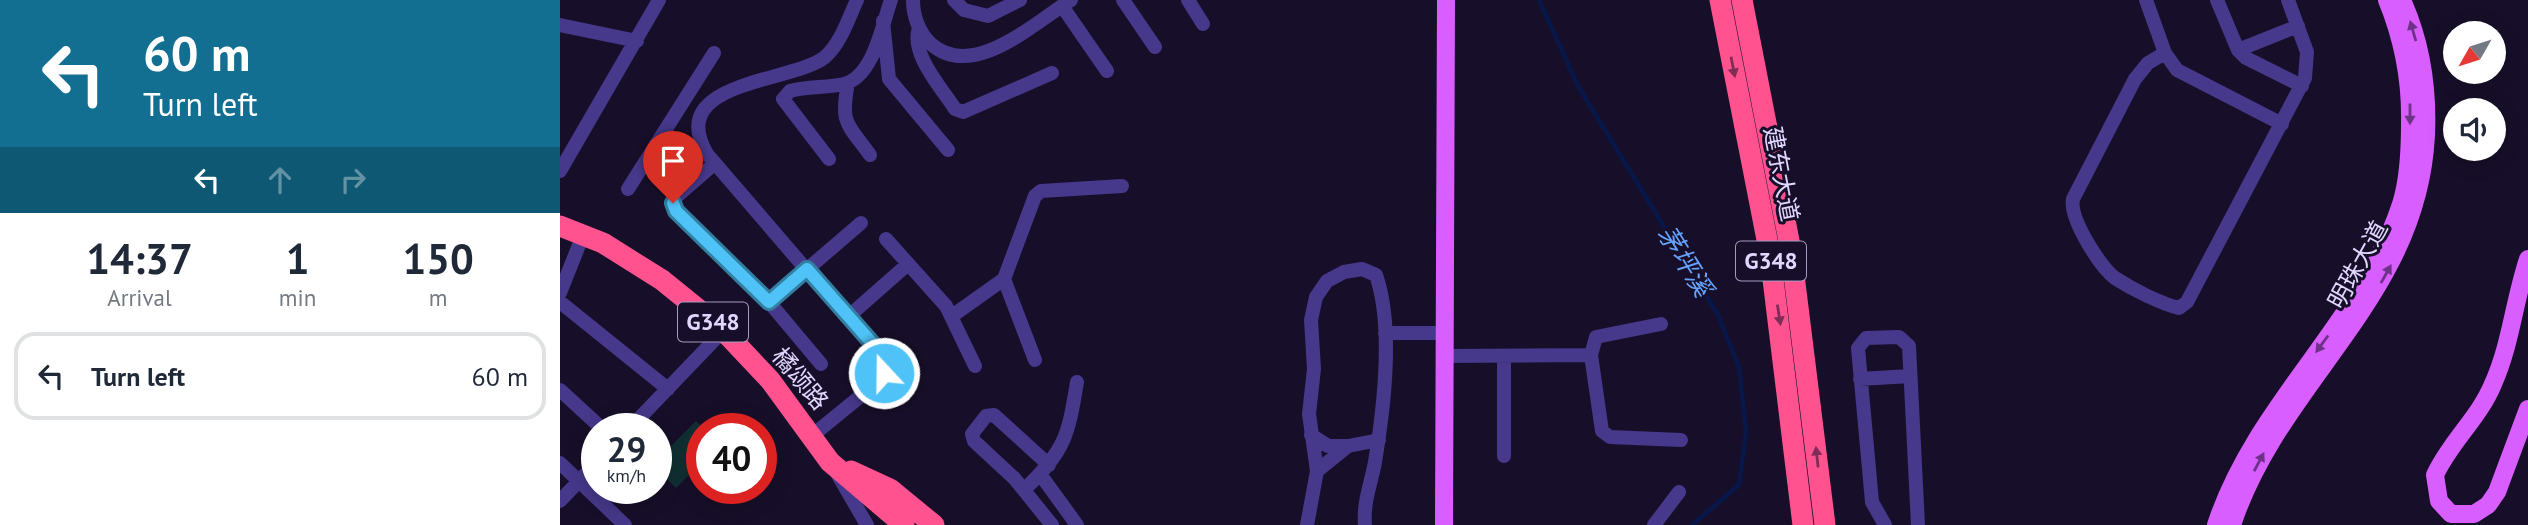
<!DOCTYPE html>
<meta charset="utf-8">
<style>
body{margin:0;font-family:"PT Sans","Noto Sans SC",sans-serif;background:#f6f6f7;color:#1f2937;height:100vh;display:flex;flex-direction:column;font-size:26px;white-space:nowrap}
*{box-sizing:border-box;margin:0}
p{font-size:23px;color:#747a83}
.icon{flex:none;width:38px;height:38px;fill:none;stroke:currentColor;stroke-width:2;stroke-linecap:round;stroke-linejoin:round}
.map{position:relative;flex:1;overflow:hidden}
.drawer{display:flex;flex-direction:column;background:#fff;width:560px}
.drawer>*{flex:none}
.guide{background:#126f91;color:#fff;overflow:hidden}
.needle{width:46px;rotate:231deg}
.controls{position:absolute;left:1883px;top:21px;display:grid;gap:14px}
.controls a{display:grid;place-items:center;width:63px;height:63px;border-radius:50%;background:#fff;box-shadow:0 4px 18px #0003;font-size:35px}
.speed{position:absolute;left:21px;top:413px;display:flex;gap:14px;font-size:35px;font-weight:700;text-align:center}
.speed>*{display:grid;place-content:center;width:91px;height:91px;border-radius:50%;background:#fff;box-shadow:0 4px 18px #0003;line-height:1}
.speed small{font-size:18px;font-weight:400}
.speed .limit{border:10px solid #d22;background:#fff;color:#111}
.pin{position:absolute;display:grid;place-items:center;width:60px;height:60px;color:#fff;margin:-72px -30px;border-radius:50% 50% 50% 0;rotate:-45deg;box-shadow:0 0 7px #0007}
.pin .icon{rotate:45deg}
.me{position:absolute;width:77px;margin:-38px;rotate:339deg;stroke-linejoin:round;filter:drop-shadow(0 0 5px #0008)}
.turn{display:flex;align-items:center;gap:24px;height:147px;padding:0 28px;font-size:32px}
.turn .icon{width:91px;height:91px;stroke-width:2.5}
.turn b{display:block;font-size:49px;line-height:60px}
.lanes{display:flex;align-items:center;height:66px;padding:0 28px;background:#0003;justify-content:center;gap:35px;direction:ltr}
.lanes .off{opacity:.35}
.eta{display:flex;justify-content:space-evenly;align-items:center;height:119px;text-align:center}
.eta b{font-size:42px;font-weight:600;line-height:49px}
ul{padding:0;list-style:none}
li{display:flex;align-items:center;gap:21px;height:88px;margin:0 14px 10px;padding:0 14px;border:4px solid #e0e1e3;border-radius:21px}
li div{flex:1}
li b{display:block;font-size:26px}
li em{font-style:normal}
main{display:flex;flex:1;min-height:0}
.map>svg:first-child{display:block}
</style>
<main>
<section class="drawer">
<div class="guide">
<div class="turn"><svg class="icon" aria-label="left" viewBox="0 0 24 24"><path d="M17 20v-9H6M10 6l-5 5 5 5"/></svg><div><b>60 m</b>Turn left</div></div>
<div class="lanes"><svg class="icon" aria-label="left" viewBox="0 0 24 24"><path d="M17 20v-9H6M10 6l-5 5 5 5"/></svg><svg class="icon off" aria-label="ahead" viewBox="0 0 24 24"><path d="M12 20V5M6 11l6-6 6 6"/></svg><svg class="icon off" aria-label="right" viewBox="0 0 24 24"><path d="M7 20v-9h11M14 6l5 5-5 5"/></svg></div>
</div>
<div class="eta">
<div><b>14:37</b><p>Arrival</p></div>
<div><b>1</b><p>min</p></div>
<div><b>150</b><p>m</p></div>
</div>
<ul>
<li><svg class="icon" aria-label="left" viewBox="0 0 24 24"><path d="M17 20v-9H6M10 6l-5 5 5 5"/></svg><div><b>Turn left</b></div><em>60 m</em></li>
</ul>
</section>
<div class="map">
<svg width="1968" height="525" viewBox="0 0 1968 525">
<rect width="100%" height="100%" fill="#170f29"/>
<path fill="#113033" d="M136,421L144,429L142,462L116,488L96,468V461Z"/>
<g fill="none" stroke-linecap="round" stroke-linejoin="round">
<path stroke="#081749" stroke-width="4.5" d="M979,0L1018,86L1158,315L1179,367L1186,432L1179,485L1132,525"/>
<path stroke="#46388a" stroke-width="14" d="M353,0C353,16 359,33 371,44C413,81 474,23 511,0
M394,0L404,10L428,16L460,0
M563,0L595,47
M628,0L643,24
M1586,0L1605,53L1617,70L1722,124
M1657,0L1678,50L1686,58L1742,86
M502,6L547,71
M323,21L329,79L388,150
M0,25L77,41
M359,28C350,54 381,87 395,109L403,112L492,73
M1678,50L1738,26
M1605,53L1588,63L1575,79L1513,199C1509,218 1540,267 1555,278C1572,289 1599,303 1619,308L1627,302L1745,78L1747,52L1728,0
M288,83C280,124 287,123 310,155
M96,144L142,174
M269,159L223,99L230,91C247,86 267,88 284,84C314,76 322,25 331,0
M155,163L116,197L113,203L116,211L209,302L261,364
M0,171L99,0
M68,189L154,53
M326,239L386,306L415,366
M444,279L475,360
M0,293L23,235
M0,302L108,389
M209,302L301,223
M289,316L348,264
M392,316L444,279L475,196L481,191L562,186
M1101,324L1036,337L1031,355L1042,431L1050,437L1121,440
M825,333H885
M885,356L1031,355
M1300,379L1350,376
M0,390L37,424
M69,429L163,331
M253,435L319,381L325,369L324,360L147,154C104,80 233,83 265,57C281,43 288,19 297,0
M751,435L768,446H788
M944,456V356
M0,463L65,525
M489,465L434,415L426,416L412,434L414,441L454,478L492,525
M757,471L788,446L819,440
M480,474L517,525
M278,475L307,525
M465,489C505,450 508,437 517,382
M0,501L37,462
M747,525L757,471L749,414L754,369L751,320L756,297L767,281L784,272L802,269L816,275C834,327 824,407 815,462C811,484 803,502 805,525
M1094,525L1119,492
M1325,525L1312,502L1298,348L1306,338L1339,337L1349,346L1358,525"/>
<path stroke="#d85eff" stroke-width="18" d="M1968,259C1954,301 1951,344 1933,384C1919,418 1890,442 1875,475L1879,501L1891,514H1914L1928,505L1937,492L1968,409
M884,525L886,0
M1656,525C1696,403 1802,323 1841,204C1849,179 1850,150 1850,124C1851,82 1843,39 1827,0
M1672,525C1720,379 1858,299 1866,135C1868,89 1861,42 1842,0"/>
<path stroke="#ff528e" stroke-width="21" d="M1160,0L1210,255L1243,525
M1182,0L1231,251L1265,525
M0,226L43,243L102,280L160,327L210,380L270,462L344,525
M291,471L330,489L374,525"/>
</g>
<defs><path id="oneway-solid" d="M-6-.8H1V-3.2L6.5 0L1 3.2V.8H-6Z" transform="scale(1.75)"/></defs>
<g fill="#6e3389">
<use href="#oneway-solid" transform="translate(1853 31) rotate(-106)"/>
<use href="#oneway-solid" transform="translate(1850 114) rotate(90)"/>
<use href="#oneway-solid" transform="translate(1826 274) rotate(-61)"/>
<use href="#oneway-solid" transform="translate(1762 344) rotate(126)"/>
<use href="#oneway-solid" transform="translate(1699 462) rotate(-62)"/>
</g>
<g fill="#7f2d56">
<use href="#oneway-solid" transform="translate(1173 67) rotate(79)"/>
<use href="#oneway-solid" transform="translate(1219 315) rotate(81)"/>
<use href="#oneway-solid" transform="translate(1257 457) rotate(-96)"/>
</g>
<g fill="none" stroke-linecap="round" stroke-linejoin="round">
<defs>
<path id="route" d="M113,203L116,211L209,302L247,269L319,351L324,360V373"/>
</defs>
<use href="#route" stroke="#337fa1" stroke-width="18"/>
<use href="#route" stroke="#4fc3f7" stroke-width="12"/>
</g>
<g text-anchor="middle" stroke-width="6" stroke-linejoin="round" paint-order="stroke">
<g fill="#170f29" stroke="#a49bbf" stroke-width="2">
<rect x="1176" y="241.5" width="70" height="39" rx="5"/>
<rect x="118" y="302.5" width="70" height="39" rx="5"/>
</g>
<g font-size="23" font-weight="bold" fill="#e1d7ff">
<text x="1211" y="269">G348</text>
<text x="153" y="330">G348</text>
</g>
<g font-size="24" fill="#e1d7ff" stroke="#170f29">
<text transform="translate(1221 174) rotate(79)" y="8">建东大道</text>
<text transform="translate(1798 265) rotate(-61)" y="8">明珠大道</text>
<text transform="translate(240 379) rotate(50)" y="8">橘颂路</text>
</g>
<g font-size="26" font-style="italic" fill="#65a3ff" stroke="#170f29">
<text transform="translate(1125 261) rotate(58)" y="9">茅坪溪</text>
</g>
</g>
</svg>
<div class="controls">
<a><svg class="needle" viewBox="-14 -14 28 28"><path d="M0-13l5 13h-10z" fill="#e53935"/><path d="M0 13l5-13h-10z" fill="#747a83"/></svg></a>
<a><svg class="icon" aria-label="sound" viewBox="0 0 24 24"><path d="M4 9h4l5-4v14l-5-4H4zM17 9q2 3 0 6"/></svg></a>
</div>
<div class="speed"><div>29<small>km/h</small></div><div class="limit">40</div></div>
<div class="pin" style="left:113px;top:203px;background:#d93025"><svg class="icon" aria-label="arrive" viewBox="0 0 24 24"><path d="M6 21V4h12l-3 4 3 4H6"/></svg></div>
<svg class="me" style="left:324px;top:373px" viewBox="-20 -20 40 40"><circle r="17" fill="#4fc3f7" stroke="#fff" stroke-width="3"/><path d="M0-11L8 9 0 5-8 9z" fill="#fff"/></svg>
</div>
</main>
